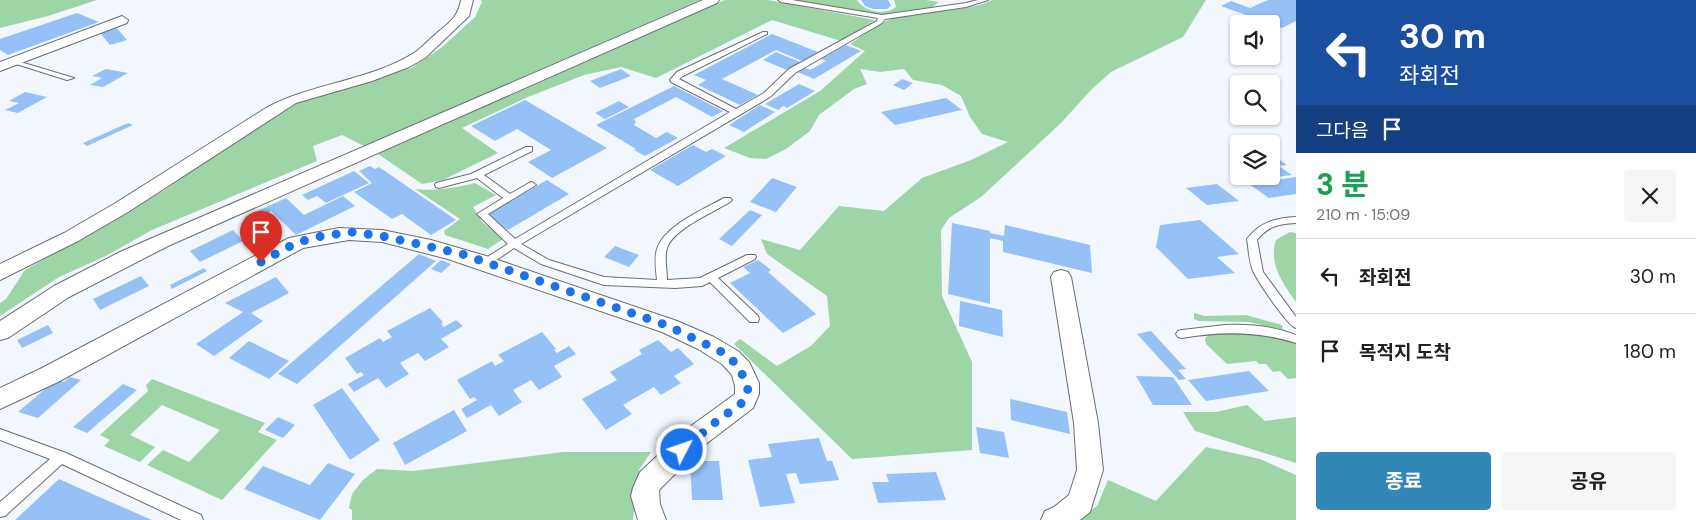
<!DOCTYPE html>
<html lang="ko">
<meta charset="utf-8">
<style>
body{margin:0;font-family:"DM Sans","Noto Sans KR",sans-serif;background:#f6f6f6;color:#202124;height:100vh;display:flex;flex-direction:column;font-size:19px;white-space:nowrap}
*{box-sizing:border-box;margin:0}
p{font-size:16px;color:#757577}
.icon{flex:none;width:28px;height:28px;fill:none;stroke:currentColor;stroke-width:2;stroke-linecap:round;stroke-linejoin:round}
.map{position:relative;flex:1;overflow:hidden}
.drawer{display:flex;flex-direction:column;background:#fff;width:400px}
.drawer>*{flex:none}
.hud{background:#1a4fa0;color:#fff;overflow:hidden}
.buttons{position:absolute;left:1230px;top:15px;display:grid;gap:10px}
.buttons a{display:grid;place-items:center;width:50px;height:50px;border-radius:5px;background:#fff;box-shadow:0 1px 4px #0004;font-size:25px}
.pin{position:absolute;display:grid;place-items:center;width:42px;height:42px;color:#fff;margin:-51px -21px;border-radius:50% 50% 50% 0;rotate:-45deg;box-shadow:0 0 5px #0007}
.pin .icon{rotate:45deg}
.me{position:absolute;width:55px;margin:-28px;rotate:49deg;stroke-linejoin:round;filter:drop-shadow(0 0 4px #0008)}
.turn{display:flex;align-items:center;gap:18px;height:105px;padding:0 20px;font-size:22px}
.turn .icon{width:65px;height:65px;stroke-width:2.5}
.turn b{display:block;font-size:35px;line-height:42px}
.then{display:flex;align-items:center;height:48px;padding:0 20px;background:#0003;gap:10px;font-size:19px}
.round{display:grid;place-items:center;flex:none;width:52px;height:52px;border-radius:5px;background:#f6f6f6}
.overview{display:flex;align-items:center;justify-content:space-between;height:85px;padding:0 20px}
h1{font-size:30px;font-weight:700;line-height:38px;color:#1e9e55}
.cta{display:flex;gap:10px;margin-top:auto;padding:10px 20px}
.cta a{flex:1;height:58px;border-radius:5px;background:#3287b6;color:#fff;font-size:20px;font-weight:700;line-height:58px;text-align:center}
.cta a+a{background:#f6f6f6;color:#202124}
ul{padding:0;list-style:none}
li{display:flex;align-items:center;gap:15px;height:75px;padding:0 20px;border-top:1px solid #e0e0e0}
li div{flex:1}
li b{display:block;font-size:19px}
li em{font-style:normal}
main{display:flex;flex:1;min-height:0}
.map>svg:first-child{display:block}
</style>
<main>
<div class="map">
<svg width="1296" height="520" viewBox="0 0 1296 520">
<rect width="100%" height="100%" fill="#f2f7fe"/>
<path fill="#9ed5a6" d="M0,0H97L48,16L0,28Z
M481,0H700L364,146L342,135L313,146L317,161L152,230L106,256L59,277L0,316V303L6,299L25,270L163,191L260,122L294,103L411,68L441,48L475,17L482,2Z
M725,0H768L875,20L841,41L772,20L656,78L621,67L584,75L528,97L462,128L498,153L443,180L422,184L378,154Z
M792,0H857C865,12 884,16 896,7L894,0H926L939,2L931,8L882,15Z
M992,0H1206L1183,37L1111,72L1091,90L1061,123L981,197L949,218L941,230L942,296L972,362V450L852,459L734,344L740,339L777,366L811,346L830,326L827,296L767,254L761,239L800,250L839,206L884,211L922,178L971,160L1008,142L982,134L970,117L961,96L942,85L913,80L904,69L880,72L860,69L867,84L854,89L819,115L810,131L786,149L766,159L750,158L724,148L820,91L865,51L850,44C864,35 880,21 897,17C922,12 972,11 992,0Z
M475,183L496,195L473,207L482,222L503,239L488,249L445,235L444,231L460,219L415,189C436,191 455,188 475,183Z
M1290,232L1296,233V302C1283,284 1268,263 1276,240Z
M1194,313L1205,316L1246,315L1282,325L1283,330L1249,322L1199,321L1194,319Z
M1224,331C1247,333 1275,333 1296,344V378L1288,379L1280,371L1273,372L1266,364H1259L1256,361L1227,364L1206,344L1205,338L1210,334Z
M152,379L265,423L258,432L277,440L222,500L147,465L163,450L189,462L220,430L162,405L130,435L155,447L140,462L104,446L110,440L100,435L148,391L146,385Z
M1247,405L1265,421L1296,417V463L1195,431L1183,412H1216Z
M1206,447L1260,459L1296,475V520H1078L1097,506L1108,480L1156,501Z
M563,452H651L639,470L633,520H352V510L349,508L352,494L363,480L377,469L413,471Z"/>
<path fill="#96c1f6" d="M861,0H888L891,6L887,9H873L865,6Z
M1268,0H1296V21L1282,28L1221,6L1231,1L1250,8Z
M77,13L99,22L8,55L0,50V39Z
M117,28L127,40L110,45L100,33Z
M772,34L818,52L802,61L776,50L722,79L758,95L740,105L698,85L706,80L694,75Z
M846,45L861,51L814,79L795,71L803,67L810,70L826,61L821,59Z
M776,52L800,62L787,70L763,60Z
M106,69L128,73L103,87L90,85L102,78L92,76Z
M621,69L631,76L600,88L590,81Z
M902,79L913,83L904,90L893,85Z
M799,84L815,91L787,108L783,106L778,110L765,104Z
M674,86L723,111L712,117L676,97L634,119L636,122L634,125L656,138L667,132L678,138L645,156L634,150L636,149L596,125Z
M25,92L47,97L18,113L5,110L19,103L9,101Z
M946,98L962,110L895,125L881,112Z
M525,100L607,148L552,178L528,162L551,150L517,129L495,141L471,126Z
M619,101L629,107L605,119L595,113Z
M760,105L775,112L744,132L729,125Z
M128,123L133,125L87,146L83,143Z
M693,145L706,152L712,149L726,156L678,186L650,170Z
M1271,154L1287,165L1279,166L1292,175L1269,178L1266,176H1271Z
M370,166L375,169L379,167L456,220L431,235L402,214L392,219L354,192L372,183L359,171Z
M354,171L369,183L326,203L317,196L308,200L302,195Z
M1296,177V194L1269,198L1249,184Z
M772,178L797,187L776,212L750,202Z
M547,180L569,194L508,230L486,215Z
M1217,184L1239,201L1207,205L1186,188Z
M343,196L355,206L296,235L271,211L268,213L272,217L254,226L245,217L286,198L304,215Z
M750,210L762,215L732,246L719,239Z
M1200,220L1239,254L1217,257L1235,273L1188,279L1156,247L1160,225Z
M952,223L990,231V233L1004,236L1005,225L1090,245L1092,273L1003,252V241L990,238V304L948,294Z
M233,230L243,241L200,262L190,251Z
M615,246L639,255L629,267L604,257Z
M419,254L436,261L297,384L278,374Z
M441,260L451,264L441,273L431,269Z
M758,260L771,270L768,272L816,314L783,333L730,283L750,273L743,267Z
M204,268L207,271L172,289L170,285Z
M141,276L149,286L100,310L93,299Z
M276,277L289,293L251,313L263,321L214,356L196,344L243,312L225,303Z
M960,301L1002,310L1003,337L959,326Z
M430,308L443,322L441,324L444,327L456,320L463,326L441,339L449,347L425,361L418,353L400,363L409,374L386,388L378,378L354,392L348,384L364,375L361,372L357,374L345,358L380,338L383,342L392,337L387,331Z
M48,325L53,333L22,348L17,340Z
M1151,331L1186,369L1178,370L1186,379L1179,380L1137,334Z
M542,332L556,349L554,350L557,353L569,346L576,354L554,366L562,377L539,390L531,380L513,390L522,402L499,416L491,405L467,418L461,409L477,400L474,397L470,399L457,380L492,361L495,366L504,361L498,355Z
M658,340L671,352L678,348L694,364L674,376L681,383L661,395L654,387L623,405L632,414L606,430L582,399L617,380L610,372L642,354L639,350Z
M249,341L289,361L269,379L229,358Z
M1249,371L1269,391L1206,401L1188,380Z
M1136,376L1173,377L1192,405H1153Z
M70,377L81,380L38,418L18,412L57,379L64,382Z
M123,384L137,390L87,433L73,427Z
M342,388L380,440L350,460L313,405Z
M1010,399L1067,412L1070,434L1011,420Z
M454,410L467,431L405,465L393,443Z
M278,417L295,425L283,438L265,430Z
M976,427L1004,432L1009,458L980,453Z
M819,438L827,461H832L839,480L800,484L796,473L786,474L795,503L760,507L748,460L772,457L768,444Z
M690,461H719L723,500H692Z
M328,463L355,474L320,520L244,489L263,466L310,485Z
M936,472L946,500L878,503L872,482H889L886,474Z
M59,479L97,496L152,520H15Z"/>
<g fill="none" stroke-linecap="round" stroke-linejoin="round">
<defs>
<path id="lane" d="M778,0H792L882,15L966,3L978,0H988L966,7L885,19L882,23L795,73L770,97L521,244L549,260L604,277L657,280C656,270 654,258 657,249C664,226 704,209 724,198H730L732,200L730,202C714,212 673,229 667,248C664,258 667,270 667,280L700,278L747,255H755L756,257L755,259L718,278L758,316L759,319L758,322H750L710,282L702,286L675,288L604,285L541,264L514,248L489,265H481L480,263L481,261L508,244L477,214L503,198L477,178L439,188L436,187L435,185L436,183L471,174L526,147H532V151L484,175L510,194L529,183L532,182L536,185L488,214L515,239L730,112L671,82L670,80L677,72L763,32H767V34L683,76L679,79L736,109L764,93L789,69L877,21L878,18L781,2Z
M13,61H17L74,78L67,80L13,63Z
M1296,217V223C1279,224 1268,226 1257,240L1263,272L1296,317V328C1287,325 1259,283 1254,273C1249,264 1249,250 1247,239C1260,222 1276,218 1296,217Z
M1225,325C1249,324 1273,326 1296,335V343C1258,331 1221,331 1182,338L1178,337L1176,334L1178,331L1182,330Z
M0,429L66,453L201,515L203,520H181L62,464L5,516L0,517V502L50,459L0,440Z"/>
<path id="street" d="M461,0H473L469,16L425,58L409,67L372,81L296,103L128,212L78,241L0,280V264L64,233L114,204L266,108C312,83 369,81 414,53C422,48 429,39 437,33C450,22 458,17 461,0Z
M703,0H719L717,3L168,246L69,297L8,338L0,340V321L54,286L120,252Z
M122,16L128,20L127,23L0,71V62Z
M339,228L382,230L431,240L486,256L677,321L714,337L738,351L749,362L759,383V394L753,408L702,447L659,490L660,504L666,520H638L631,496L633,488L640,472L684,431L735,394V386L732,375L722,364L698,349L662,332L448,259L382,242L349,240L303,248L58,382L0,409V388L42,368L289,238Z
M1061,270L1068,272L1071,277L1098,423L1103,470L1090,512L1080,520H1041L1045,511L1054,507L1069,495L1077,470L1074,423L1051,277L1054,272Z"/>
</defs>
<use href="#lane" stroke="#696e73" stroke-width="2"/>
<use href="#street" stroke="#696e73" stroke-width="2"/>
<use href="#lane" fill="#fff" fill-rule="evenodd"/>
<use href="#street" fill="#fff" fill-rule="evenodd"/>
</g>
<g fill="none" stroke-linecap="round" stroke-linejoin="round">
<path stroke="#1a73e8" stroke-width="9" stroke-dasharray="0 16.2" d="M261,262L296,243L317,237L351,232L382,236L462,254L666,325L726,354L739,367L748,388L746,398L738,407L723,416L682,450"/>
</g>
</svg>
<div class="buttons">
<a><svg class="icon" aria-label="sound" viewBox="0 0 24 24"><path d="M4 9h4l5-4v14l-5-4H4zM17 9q2 3 0 6"/></svg></a>
<a><svg class="icon" aria-label="search" viewBox="0 0 24 24"><circle cx="10" cy="10" r="6"/><path d="M15 15l6 6"/></svg></a>
<a><svg class="icon" aria-label="layers" viewBox="0 0 24 24"><path d="M12 4l9 5-9 5-9-5zM3 14l9 5 9-5"/></svg></a>
</div>
<div class="pin" style="left:261px;top:262px;background:#d93025"><svg class="icon" aria-label="arrive" viewBox="0 0 24 24"><path d="M6 21V4h12l-3 4 3 4H6"/></svg></div>
<svg class="me" style="left:682px;top:450px" viewBox="-20 -20 40 40"><circle r="17" fill="#1a73e8" stroke="#fff" stroke-width="3"/><path d="M0-11L8 9 0 5-8 9z" fill="#fff"/></svg>
</div>
<section class="drawer">
<div class="hud">
<div class="turn"><svg class="icon" aria-label="left" viewBox="0 0 24 24"><path d="M17 20v-9H6M10 6l-5 5 5 5"/></svg><div><b>30 m</b>좌회전</div></div>
<div class="then">그다음<svg class="icon" aria-label="arrive" viewBox="0 0 24 24"><path d="M6 21V4h12l-3 4 3 4H6"/></svg></div>
</div>
<div class="overview"><div><h1>3 분</h1><p>210 m · 15:09</p></div><a class="round"><svg class="icon" aria-label="close" viewBox="0 0 24 24"><path d="M6 6l12 12M18 6L6 18"/></svg></a></div>
<ul>
<li><svg class="icon" aria-label="left" viewBox="0 0 24 24"><path d="M17 20v-9H6M10 6l-5 5 5 5"/></svg><div><b>좌회전</b></div><em>30 m</em></li>
<li><svg class="icon" aria-label="arrive" viewBox="0 0 24 24"><path d="M6 21V4h12l-3 4 3 4H6"/></svg><div><b>목적지 도착</b></div><em>180 m</em></li>
</ul>
<div class="cta"><a>종료</a><a>공유</a></div>
</section>
</main>
